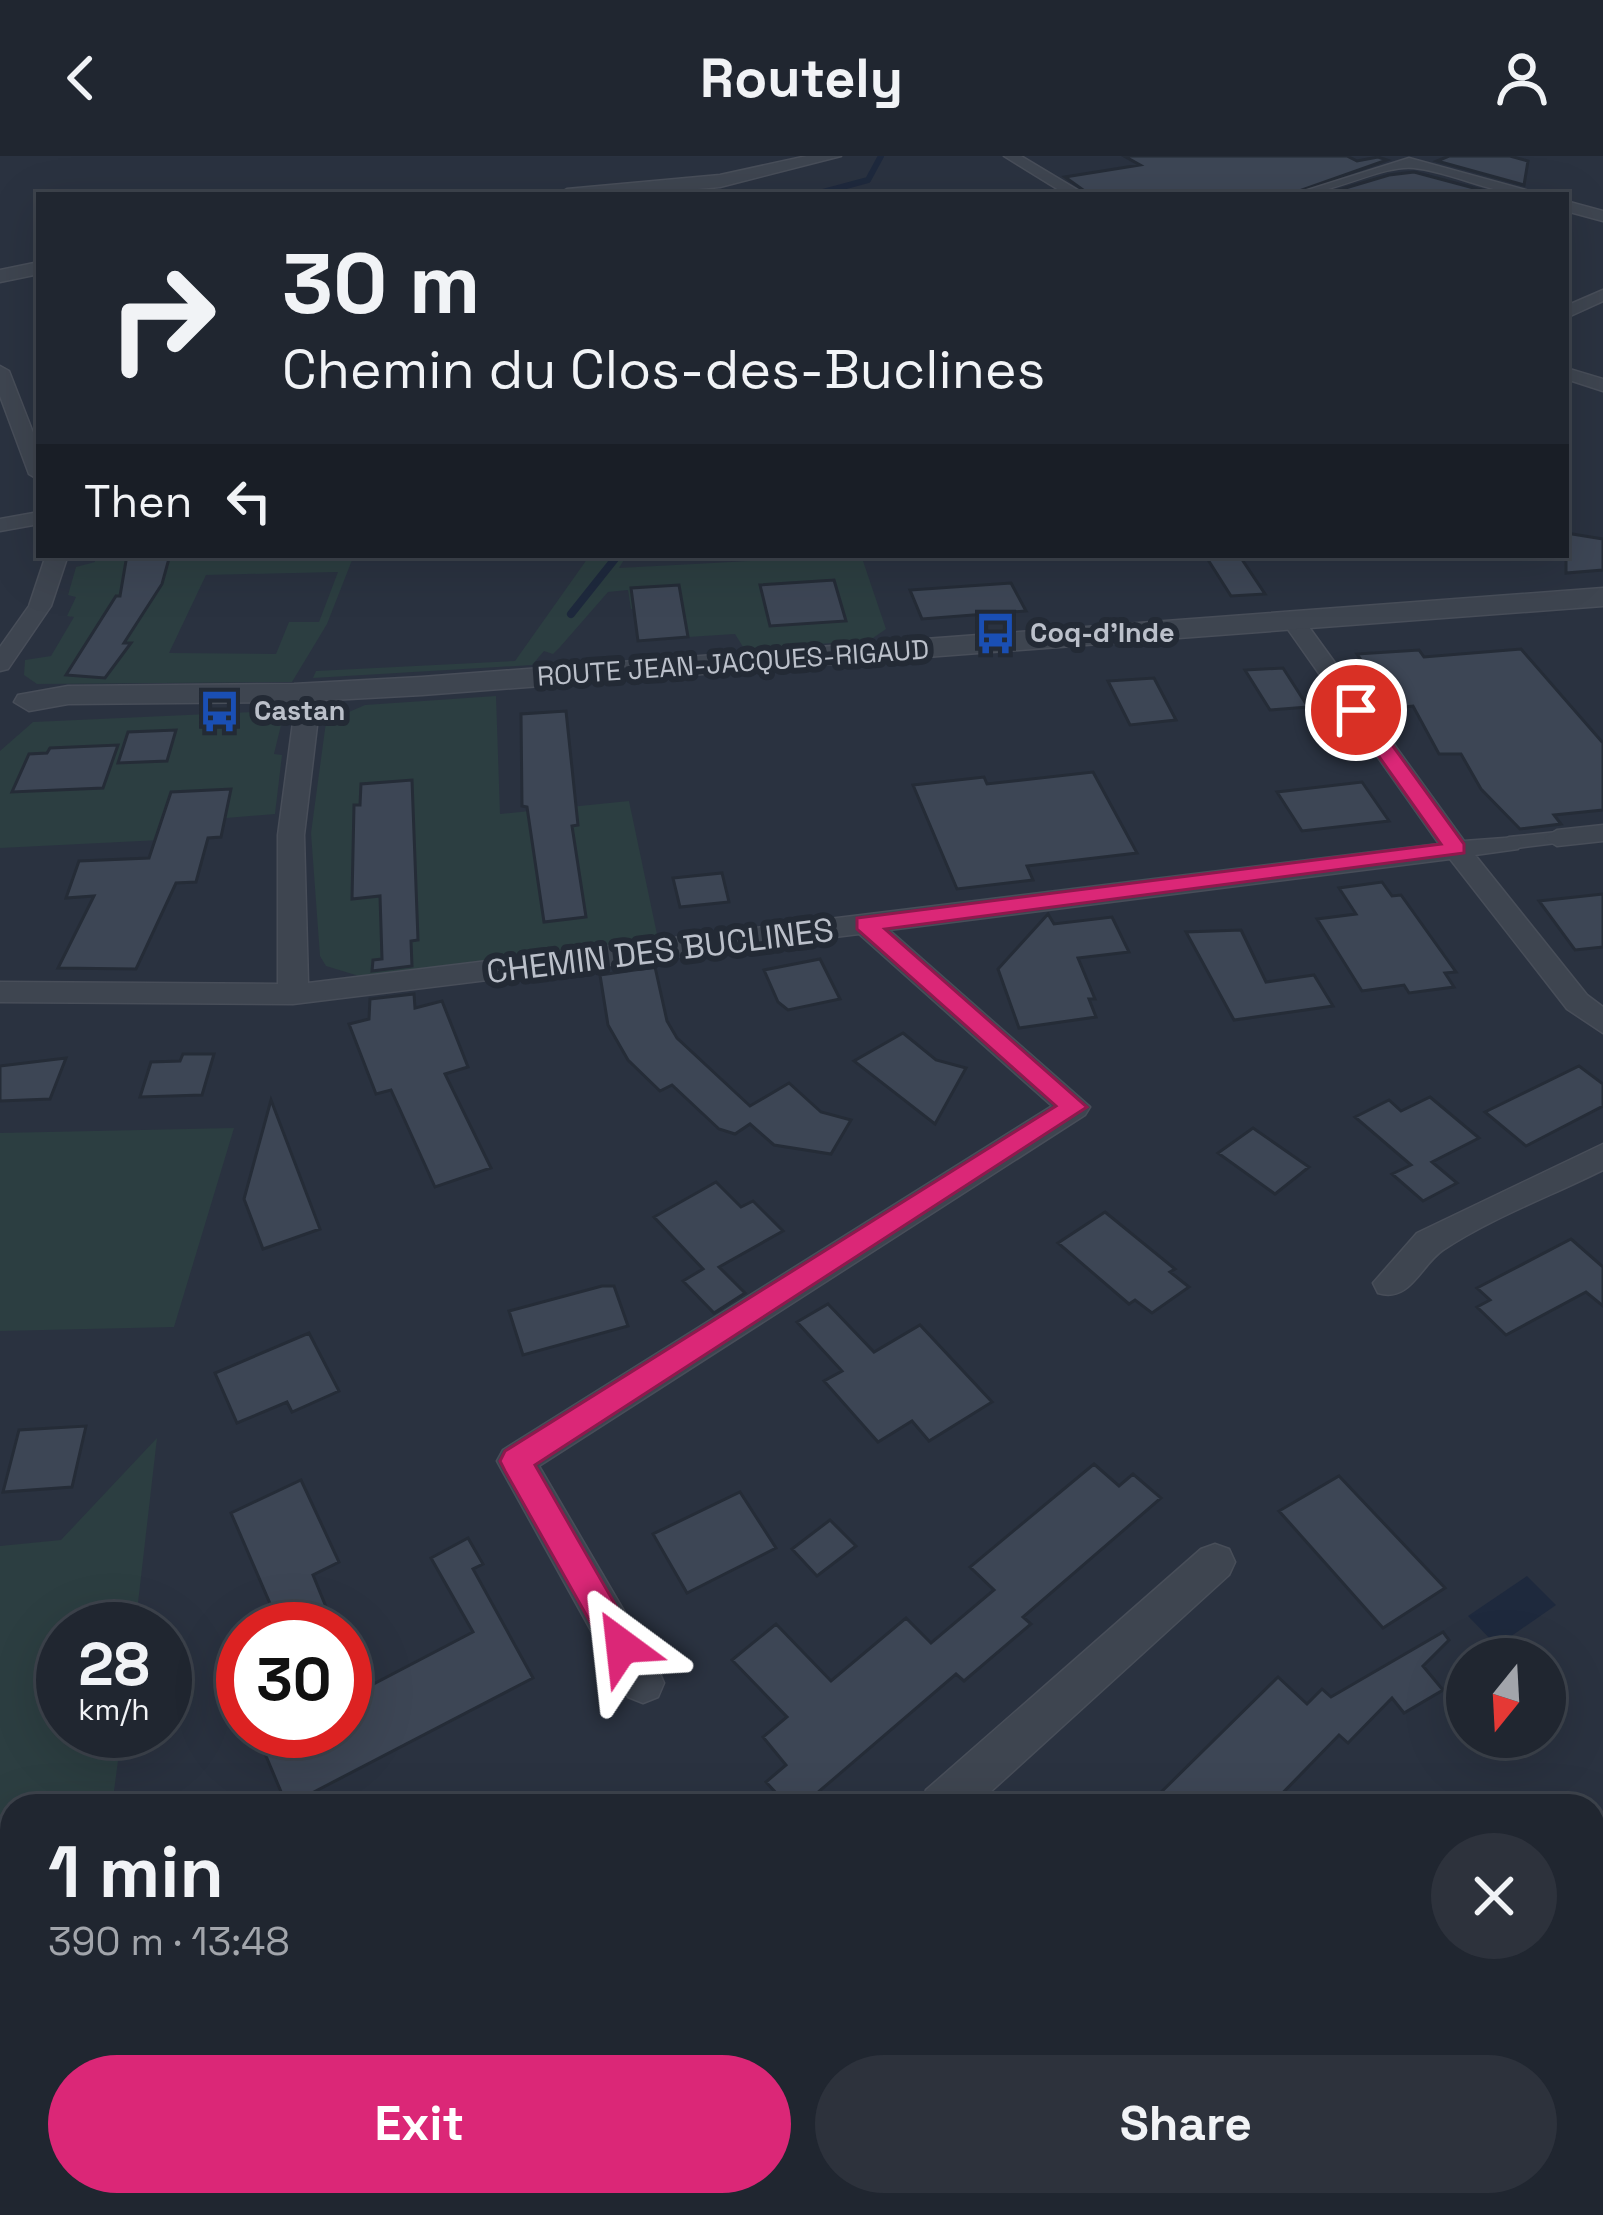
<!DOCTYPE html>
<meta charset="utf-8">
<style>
body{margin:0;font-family:"Space Grotesk",sans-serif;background:#2d323c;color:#f1f3f6;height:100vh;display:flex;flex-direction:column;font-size:45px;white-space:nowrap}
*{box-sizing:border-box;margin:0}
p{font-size:39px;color:#a2a5ab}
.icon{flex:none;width:66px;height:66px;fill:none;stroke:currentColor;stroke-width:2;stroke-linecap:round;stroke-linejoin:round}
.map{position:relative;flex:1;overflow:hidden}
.panel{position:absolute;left:0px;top:1638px;width:1605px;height:423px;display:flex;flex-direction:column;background:#202630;border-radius:36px 36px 0 0;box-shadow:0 12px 48px #0002,0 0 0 3px #3d434c}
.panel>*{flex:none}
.guide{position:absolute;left:36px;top:36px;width:1533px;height:366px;border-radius:0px;box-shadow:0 12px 48px #0002,0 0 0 3px #3d434c;background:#202630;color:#f1f3f6;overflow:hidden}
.needle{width:78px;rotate:198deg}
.tools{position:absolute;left:1446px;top:1482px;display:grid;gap:24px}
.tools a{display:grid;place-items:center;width:120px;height:120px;border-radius:50%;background:#202630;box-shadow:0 12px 48px #0002,0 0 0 3px #3d434c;font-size:60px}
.speed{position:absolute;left:36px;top:1446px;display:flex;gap:24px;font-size:60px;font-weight:700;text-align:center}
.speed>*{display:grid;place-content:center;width:156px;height:156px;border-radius:50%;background:#202630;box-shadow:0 12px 48px #0002,0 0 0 3px #3d434c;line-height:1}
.speed small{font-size:30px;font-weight:400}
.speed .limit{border:18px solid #d22;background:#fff;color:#111}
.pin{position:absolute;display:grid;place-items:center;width:102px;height:102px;color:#fff;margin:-51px;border:6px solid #fff;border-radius:50%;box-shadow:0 3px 12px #0007}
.me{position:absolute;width:132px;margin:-66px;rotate:330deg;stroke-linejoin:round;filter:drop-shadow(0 0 9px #0008)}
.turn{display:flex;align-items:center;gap:42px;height:252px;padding:0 48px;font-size:54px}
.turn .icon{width:156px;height:156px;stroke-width:2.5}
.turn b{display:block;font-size:84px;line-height:102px}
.then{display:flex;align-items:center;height:114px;padding:0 48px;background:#0003;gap:24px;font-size:45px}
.round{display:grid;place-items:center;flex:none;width:126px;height:126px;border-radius:63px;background:#2d323c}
.head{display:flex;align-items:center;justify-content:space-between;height:204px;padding:0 48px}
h1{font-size:72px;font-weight:600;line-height:90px}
.action{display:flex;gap:24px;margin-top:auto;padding:24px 48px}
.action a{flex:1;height:138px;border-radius:72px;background:#db2777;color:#fff;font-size:48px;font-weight:600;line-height:138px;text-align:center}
.action a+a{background:#2d323c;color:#f1f3f6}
header{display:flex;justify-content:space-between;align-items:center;height:156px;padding:0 48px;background:#202630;font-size:54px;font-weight:600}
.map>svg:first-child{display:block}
</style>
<header><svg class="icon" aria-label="back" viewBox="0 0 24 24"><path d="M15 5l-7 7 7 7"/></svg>Routely<svg class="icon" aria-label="person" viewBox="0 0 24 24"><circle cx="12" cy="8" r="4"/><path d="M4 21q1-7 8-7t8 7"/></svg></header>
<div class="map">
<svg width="1603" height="2059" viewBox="0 0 1603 2059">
<rect width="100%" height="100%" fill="#2a3240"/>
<path fill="#2c3e41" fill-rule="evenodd" d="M95,399H354L327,468L292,526L37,528L24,519L25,504L51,500L74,461L67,460L76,441L68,439L76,411L95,406ZM338,416L319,466H289L276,498L169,497L206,419Z
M590,399H627L619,412L861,399L886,473L870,484L745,494L735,478L688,481L683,450L631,453L628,434L608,436L560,491L553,498L544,495L532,509L313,522L316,515L515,505Z
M496,540L500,658L629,645L658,783L359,820L326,810L320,800L311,677L326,566L365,549Z
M253,556L282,565L274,598L282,599L275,658L226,662L221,681L0,692V595L33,566Z
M234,972L174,1171L0,1175V977Z
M157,1282L135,1473H63V1575H122L112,1650H12V2049H883L888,2059H0V1390L61,1384Z"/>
<path fill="#1e293d" d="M1527,1420L1556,1449L1497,1490L1468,1460Z"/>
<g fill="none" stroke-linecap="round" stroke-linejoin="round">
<path stroke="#1e293d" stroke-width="6" d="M812,39L868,24L881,0"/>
<path stroke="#1e293d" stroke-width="8" d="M571,458L618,399"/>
</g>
<path fill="#3d4655" stroke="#252c37" stroke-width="3" d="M1124,0H1347L1357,5L1378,1L1387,4L1288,39H1090L1065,21L1140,9Z
M1449,0H1510L1528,5L1524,29L1437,5Z
M1414,16L1500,39H1322L1389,19Z
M1566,377L1603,383V414L1566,417Z
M127,399H170L162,428L124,487H131L105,522L66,519L116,440H120Z
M1205,399H1239L1265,438L1231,440Z
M834,424L846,465L770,470L760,429Z
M1011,427L1026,455L922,463L910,434Z
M679,429L688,481L638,485L631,432Z
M1521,493L1603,587V654L1554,659L1561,668L1520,673L1481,633L1461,598H1439L1413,550L1394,552L1357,498L1419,494L1424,501Z
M1283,512L1308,551L1270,554L1245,514Z
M1154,522L1176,564L1130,569L1108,525Z
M566,555L578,669L572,670L586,761L544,766L527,651L522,650L521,558Z
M176,574L167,605L118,607L128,576Z
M118,589L103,632L12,636L29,598L47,597L50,592Z
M1093,616L1137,697L1027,710L1033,724L957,733L913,629L984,621L987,628Z
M412,624L418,784L411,785L412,810L372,815L373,804L382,803L380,740L352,743L354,649H360L361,628Z
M1362,626L1389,665L1302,675L1277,636Z
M231,633L221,681L208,682L196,726L176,727L136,813L58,812L94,740L66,742L79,705L149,702L171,636Z
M722,717L729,746L680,751L673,722Z
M1382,726L1392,740L1401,739L1456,816L1445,817L1454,831L1409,837L1404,829L1362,835L1317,763L1356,758L1339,732Z
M1603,738V791L1575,794L1539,745Z
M1048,758L1054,768L1112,761L1129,796L1078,802L1095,843H1089L1096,861L1019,872L998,813Z
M1241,774L1266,826L1314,819L1333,850L1234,864L1186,776Z
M820,803L840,843L788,854L778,846L764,814Z
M655,811L667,865L677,882L750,950L789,927L821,956L851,964L831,998L774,989L750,968L735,978L719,973L672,929L660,935L628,904L608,869L600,819Z
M414,838L415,852L442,845L468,911L445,918L491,1012L435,1031L391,934L376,938L349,868L369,863L370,843Z
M903,877L936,904L966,912L935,968L854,905Z
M183,898H214L202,939L140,941L151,906L180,905Z
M66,902L50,943L0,945V910Z
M1579,910L1603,928V950L1526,990L1485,956Z
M1430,941L1479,982L1432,1006L1457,1027L1423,1045L1392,1018L1411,1009L1355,961L1389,944L1401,955Z
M271,944L320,1073L263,1093L244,1043Z
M1253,972L1309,1011L1275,1038L1218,997Z
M716,1026L741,1051L753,1045L783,1075L719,1111L745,1137L714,1157L683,1125L703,1113L654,1061Z
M1105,1056L1175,1113L1170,1116L1189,1131L1152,1157L1135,1144L1129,1148L1058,1087Z
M1571,1083L1603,1111V1150L1586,1136L1506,1179L1477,1151L1490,1144L1477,1132Z
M602,1130H614L628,1170L523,1199L509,1155Z
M828,1148L874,1196L920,1169L992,1246L929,1285L912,1265L878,1286L824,1225L842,1215L797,1166Z
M309,1177L339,1235L292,1256L287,1246L237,1267L215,1217Z
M86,1270L72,1331L3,1336L19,1274Z
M1094,1308L1119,1330L1133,1318L1161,1342L1023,1461L1031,1468L964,1525L956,1518L802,1650H788L766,1626L786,1609L763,1581L787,1561L732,1504L776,1468L831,1525L906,1462L931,1487L994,1434L970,1411Z
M1339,1320L1445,1432L1383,1472L1279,1355Z
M301,1324L339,1406L313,1419L335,1473H281L231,1357Z
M740,1336L776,1392L687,1437L653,1378Z
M830,1364L856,1390L817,1420L792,1393Z
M468,1382L483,1408L473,1413L533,1522L287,1650L261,1588L285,1575H345V1543L473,1476L431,1402Z
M1443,1476L1449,1484L1423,1510L1443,1534L1404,1557L1392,1542L1348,1587L1339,1579L1270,1650H1147L1278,1521L1307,1548L1322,1533L1331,1541Z"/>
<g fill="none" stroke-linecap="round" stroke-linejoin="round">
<defs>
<path id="pedestrian" d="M1557,676L1567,682L1564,686L1509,693L1499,687L1509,681Z"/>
<path id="minor" d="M1004,0H1021L1086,39H1067Z
M1409,2L1533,36L1536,39C1492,39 1456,17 1414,12C1384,8 1331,39 1292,39Z
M1566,45L1603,55V65L1566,55Z
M1603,134V145L1566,162V150Z
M0,210L9,215L39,292V324L29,318L0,240Z
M1566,212L1603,223V235L1566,223Z
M39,356V368L0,375V363Z
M46,399H68L51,450L8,513L0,515V491L29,450Z
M1293,458L1301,460L1464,685L1518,681L1522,687L1518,693L1475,699L1587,839L1603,851V877L1567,853L1450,703L889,774L1090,951L1085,959L539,1310L658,1513L664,1527L658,1541L643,1547L628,1541L503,1316L497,1305L503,1294L1052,950L859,778L293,848L0,846V826L278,828V679L297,536L309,529L321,536L304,679L308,827L1439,688L1282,465Z
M1603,669V685L1557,690L1544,682L1557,674Z
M1603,988V1014C1551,1040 1491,1062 1443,1094C1420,1110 1410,1147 1378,1137L1373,1127L1417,1077Z
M1215,1388L1229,1393L1235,1406L1229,1419L975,1650H920L926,1634L1201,1393Z
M886,2049H939L943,2059H890Z"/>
<path id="tertiary" d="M807,0H841L720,31L629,39H557L567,33L720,19Z
M39,106V118L0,126V114Z
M1603,432V450L422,539L294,546L68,548L29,555L14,546L18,539L68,530L294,528L422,521Z"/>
</defs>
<use href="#pedestrian" stroke="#484e59" stroke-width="3"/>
<use href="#minor" stroke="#484e59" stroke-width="3"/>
<use href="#tertiary" stroke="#484e59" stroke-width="3"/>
<use href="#pedestrian" fill="#3e4550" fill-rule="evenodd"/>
<use href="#minor" fill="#3e4550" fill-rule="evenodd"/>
<use href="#tertiary" fill="#3e4550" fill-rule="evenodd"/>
</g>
<path fill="#db2777" stroke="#8e194d" stroke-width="3" d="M1356,547L1363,549L1464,688V697L885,773L1087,951L535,1309L639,1490L634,1501L622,1506L610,1501L505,1315L500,1305L505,1295L1056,950L857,773V762L1441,688L1346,554Z"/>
<defs>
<symbol id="bus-bare" viewBox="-9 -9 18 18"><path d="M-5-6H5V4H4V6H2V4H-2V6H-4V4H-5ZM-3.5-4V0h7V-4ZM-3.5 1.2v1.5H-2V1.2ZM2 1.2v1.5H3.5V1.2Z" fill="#1a4fb4" stroke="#232a35" stroke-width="2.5" paint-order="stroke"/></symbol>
</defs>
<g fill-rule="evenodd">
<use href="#bus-bare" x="966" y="448" width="59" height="59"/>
<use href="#bus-bare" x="190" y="526" width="59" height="59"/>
</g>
<g text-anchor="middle" stroke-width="12" stroke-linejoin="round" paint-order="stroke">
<g font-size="27" font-weight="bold" fill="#bbc0ca" stroke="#232a35" text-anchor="start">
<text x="1030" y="486">Coq-d'Inde</text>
<text x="254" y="564">Castan</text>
</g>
<g font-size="27" fill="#bbc0ca" stroke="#232a35">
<text transform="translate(733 507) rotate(-4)" y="9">ROUTE JEAN-JACQUES-RIGAUD</text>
</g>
<g font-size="33" fill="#bbc0ca" stroke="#232a35">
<text transform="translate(660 794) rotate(-7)" y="12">CHEMIN DES BUCLINES</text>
</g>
</g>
</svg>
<div class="tools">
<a><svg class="needle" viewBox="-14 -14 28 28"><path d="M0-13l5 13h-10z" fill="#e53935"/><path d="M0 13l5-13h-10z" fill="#a2a5ab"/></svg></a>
</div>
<div class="speed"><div>28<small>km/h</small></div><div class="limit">30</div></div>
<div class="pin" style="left:1356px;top:554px;background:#d93025"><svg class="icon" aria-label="arrive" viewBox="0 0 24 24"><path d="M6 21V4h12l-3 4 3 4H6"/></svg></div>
<svg class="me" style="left:622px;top:1490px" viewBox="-20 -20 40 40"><path d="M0-17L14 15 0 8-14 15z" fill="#db2777" stroke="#fff" stroke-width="4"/></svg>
<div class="guide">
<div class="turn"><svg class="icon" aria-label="right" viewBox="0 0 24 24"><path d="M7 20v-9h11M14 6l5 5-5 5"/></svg><div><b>30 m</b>Chemin du Clos-des-Buclines</div></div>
<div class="then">Then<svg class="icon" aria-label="left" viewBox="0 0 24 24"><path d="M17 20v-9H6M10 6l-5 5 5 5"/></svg></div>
</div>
<section class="panel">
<div class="head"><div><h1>1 min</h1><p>390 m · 13:48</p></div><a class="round"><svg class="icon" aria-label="close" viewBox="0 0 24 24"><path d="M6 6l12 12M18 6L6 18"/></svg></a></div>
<div class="action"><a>Exit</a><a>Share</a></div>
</section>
</div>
